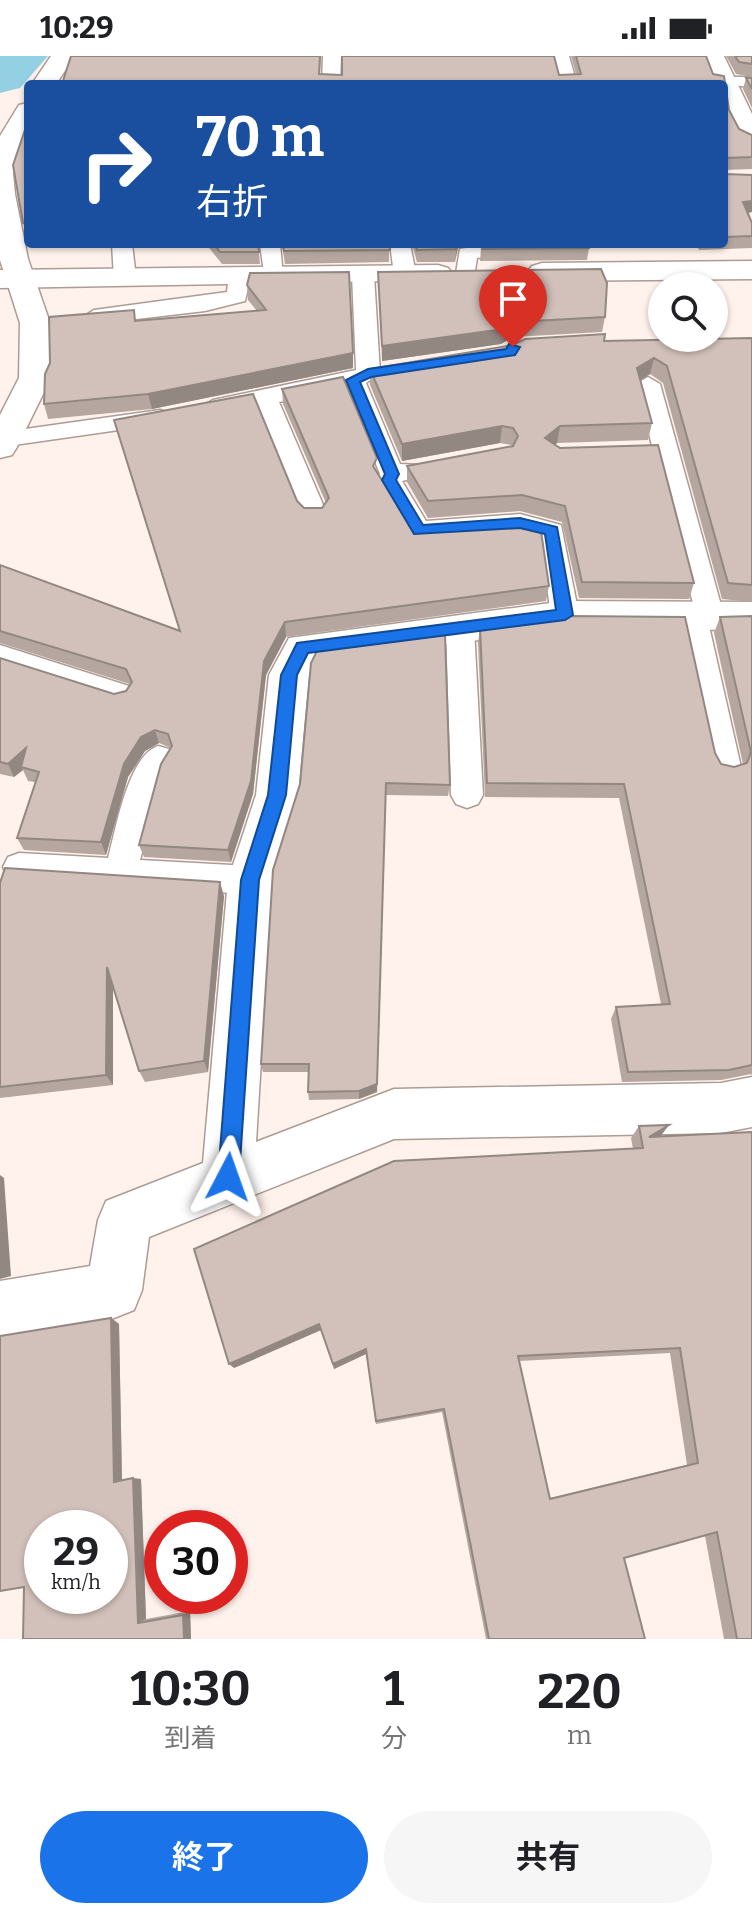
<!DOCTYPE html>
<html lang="ja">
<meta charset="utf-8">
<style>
body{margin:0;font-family:Bitter,"Noto Sans JP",serif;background:#f6f6f6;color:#202124;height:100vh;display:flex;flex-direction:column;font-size:30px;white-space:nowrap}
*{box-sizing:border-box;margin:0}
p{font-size:26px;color:#757577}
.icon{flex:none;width:44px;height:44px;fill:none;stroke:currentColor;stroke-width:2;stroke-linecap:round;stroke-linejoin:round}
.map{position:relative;height:1583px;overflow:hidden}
.panel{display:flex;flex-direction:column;background:#fff;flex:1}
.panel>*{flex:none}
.top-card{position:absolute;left:24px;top:24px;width:704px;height:168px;border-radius:8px;box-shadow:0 2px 6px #0004;background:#1a4fa0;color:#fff;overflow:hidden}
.tools{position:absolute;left:648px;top:216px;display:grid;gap:16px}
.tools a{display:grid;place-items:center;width:80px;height:80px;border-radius:50%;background:#fff;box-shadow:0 2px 6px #0004;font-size:40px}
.speed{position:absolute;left:24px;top:1454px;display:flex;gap:16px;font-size:40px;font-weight:700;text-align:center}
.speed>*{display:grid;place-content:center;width:104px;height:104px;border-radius:50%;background:#fff;box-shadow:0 2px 6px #0004;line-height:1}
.speed small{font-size:20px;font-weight:400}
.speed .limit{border:12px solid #d22;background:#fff;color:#111}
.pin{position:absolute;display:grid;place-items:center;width:68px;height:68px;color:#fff;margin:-82px -34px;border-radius:50% 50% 50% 0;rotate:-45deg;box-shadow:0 0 8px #0007}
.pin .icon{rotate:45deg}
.me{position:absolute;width:88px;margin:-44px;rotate:4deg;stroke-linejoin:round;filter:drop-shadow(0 0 6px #0008)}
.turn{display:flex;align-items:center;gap:28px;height:168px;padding:0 40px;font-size:36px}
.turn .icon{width:104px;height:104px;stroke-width:2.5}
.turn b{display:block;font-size:56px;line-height:68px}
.eta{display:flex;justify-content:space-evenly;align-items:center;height:136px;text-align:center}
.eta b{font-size:48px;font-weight:700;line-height:56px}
.action{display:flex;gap:16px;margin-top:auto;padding:16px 40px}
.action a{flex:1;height:92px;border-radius:48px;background:#1a73e8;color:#fff;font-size:32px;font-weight:700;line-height:92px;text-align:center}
.action a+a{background:#f6f6f6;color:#202124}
.status{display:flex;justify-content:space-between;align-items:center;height:56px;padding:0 40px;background:#fff;direction:ltr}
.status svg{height:22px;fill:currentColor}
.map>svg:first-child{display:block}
</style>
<div class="status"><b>10:29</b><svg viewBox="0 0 49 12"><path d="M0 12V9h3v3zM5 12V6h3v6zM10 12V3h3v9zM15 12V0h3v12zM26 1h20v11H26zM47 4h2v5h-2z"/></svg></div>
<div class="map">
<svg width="752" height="1583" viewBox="0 0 752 1583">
<rect width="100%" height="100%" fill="#fff1eb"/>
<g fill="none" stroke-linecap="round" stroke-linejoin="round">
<path fill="#93d0e4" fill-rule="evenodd" d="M0,0H48L20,32L0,37Z"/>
<defs>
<path id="lane" d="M323,0H341L340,28H322Z
M551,0H569L577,28H559Z
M726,21H752V31L719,28L720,22Z
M112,188H132L136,222L133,227H117L114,222Z
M260,188H280L283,220L279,224H265Z
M390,188H410L416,218L412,222L405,224L394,218Z
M489,188H549L539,194L477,202L474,221H460L456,217L460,193Z
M363,213L374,219L380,317L366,327L400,408L420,409L423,415L420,421L402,425L426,465L520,458L561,469L579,559L575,566L565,569L555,566L551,559L540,481L520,476L419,484L410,481L376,424L380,418L345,333L279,346L327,458L323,464H305L301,458L257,350L213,358L201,351L213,344L356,314L352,219Z
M240,214L251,220L245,245L205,255L94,268L83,261L94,254L227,236L229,220Z
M648,321L660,328L724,560L720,567L709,570L741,711L737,720L726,723L715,720L711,711L679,561L683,554L694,551L636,328Z
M160,354L168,357L172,362L168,367L0,391V377L4,376Z
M460,562L470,565L474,572L483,739L478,748L467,752L456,748L451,739L446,572L450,565Z
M0,589L129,630L134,638L129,646L119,649L0,611Z
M158,690L169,693L173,702L162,720L140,804L250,810L262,814L266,824L262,834L250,838L19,825L8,821L3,811L8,801L19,797L108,802C116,773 128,700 158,690Z"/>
<path id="street" d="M51,0H75L56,28H32Z
M700,0H724L752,58V92C729,86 724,48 724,28H713Z
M28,47V76L13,117L15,138L28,203L50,267L51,322L17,391L12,399L0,402V359L19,322L20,267L0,204V80L19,49Z
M565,545L752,546V574L565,573L316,605L309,619L298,739L272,824L256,1086L394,1033L721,1027L752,1021V1071L721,1077L394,1083L149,1181L142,1234L134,1254L114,1262L0,1281V1225L90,1210L98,1164L106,1145L203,1107L228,824L256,739L269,619L289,582Z"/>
<path id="secondary" d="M752,205V223L542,225L532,222L527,216L532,210L542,207Z
M438,209L448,212L453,218L448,224L0,232V214Z"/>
</defs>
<use href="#lane" stroke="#ac9c95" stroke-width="3"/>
<use href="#street" stroke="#ac9c95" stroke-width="3"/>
<use href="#secondary" stroke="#ac9c95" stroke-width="3"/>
<use href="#lane" fill="#fff" fill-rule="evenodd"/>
<use href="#street" fill="#fff" fill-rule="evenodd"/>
<use href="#secondary" fill="#fff" fill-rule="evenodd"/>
</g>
<path fill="#b5a6a0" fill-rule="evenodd" d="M71,0H321L320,18L342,19V0H554L559,19L576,18L571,0H706L713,18L724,20L729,54L739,73L752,79V113L725,114V118L752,119V156L748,157L752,167V192L699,194L696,188H724V28H62Z
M726,0H752V21L736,18Z
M746,22H752V52L743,33Z
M28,65V178L26,179L23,167Z
M206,188H258L260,208H222Z
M282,188H389V206L285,208Z
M412,188H473L458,191L455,206H417Z
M589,192L587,204L480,205L481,193Z
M378,216L605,261L602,276L513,281L501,288L382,305Z
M247,229L353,312L152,353L48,363L44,348L136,265L257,255L248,244Z
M752,282V546L722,543L663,327L650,318L640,324L652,367L648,384L557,387L555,389L694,527L689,543L579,542L562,466L520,455L428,462L407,426V410L512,391L511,389L500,387L402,405L370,329V313L604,285Z
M282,333L377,416L410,469L549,530L546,545L286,581L266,619L253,738L231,806L144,801L139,789L171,692L159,687L145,695L128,721L106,799L24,794L17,782L35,726L28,725L23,714L14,721L0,718V602L114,638L126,635L130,628L0,587V509L179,574L114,364L297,445L304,452H322L326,447L283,348Z
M752,560V1019L751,1018L721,1024L622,1026L611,963L616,951L661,948L619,742L485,741L478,587L480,572L715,697L721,708L734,711L743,708L714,577L720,561Z
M311,607L450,729L448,740L385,739L377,1036L359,1043L309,1044L308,1036L309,1016H263L261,1008L300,728Z
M0,827L224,840L208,1016L145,1026L139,1015L113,932V1029L0,1042Z
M639,1070L661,1080L752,1583H724L705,1480L624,1502L645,1583H486L442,1356L376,1368L366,1298L334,1313L321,1274L234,1312L633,1093L631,1082ZM670,1297L687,1409L550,1442L519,1305Z
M111,1262L119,1268L122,1424L141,1423L146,1563L190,1555L191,1583H23Z"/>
<path fill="#938782" d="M752,145V156L740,158L743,146Z
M457,188H473L458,191L455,206Z
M515,266L513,281L501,288L382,305V290Z
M353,297V312L152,353L148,338Z
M654,302L650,318L633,329L637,312Z
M502,370L500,387L402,405V388Z
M560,370L557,387L542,399L545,382Z
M285,566L286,581L266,619L253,738L231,806L228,794L264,605Z
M155,674L159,687L145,695L128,721L106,799L101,786L124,708L141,681Z
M26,692L21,711L23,714L14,721L8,708Z
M386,727L377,1036L359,1043V1035Z
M220,826L224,840L208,1016L204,1005Z
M107,911L113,924V1029L106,1019Z
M669,1069L660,1081H649Z
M0,1119L4,1122L11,1220L0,1223Z
M111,1262L119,1268L122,1427L114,1426Z
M319,1268L321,1274L234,1312L229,1308Z
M366,1293V1298L334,1313L333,1308Z
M133,1422L141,1423L146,1563L138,1567Z
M190,1555L191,1583H184L183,1559Z"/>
<path fill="#d2c1ba" stroke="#938782" stroke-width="2" fill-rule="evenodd" d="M71,0H320L319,18L342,19V0H554L559,19L581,18L576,0H706L713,18L724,20L729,54L739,73L752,79V101L725,102V118L752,119V145L743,146L752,167V180L724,181V28H62Z
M735,0H752V8L739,6Z
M746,22H752V33Z
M28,65V166L23,167L13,109Z
M214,188H258L259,196H220Z
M283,188H389L390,194L284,195Z
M416,188H457L456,193L417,194Z
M518,188H588L589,192L481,193Z
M601,213L607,227L605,261L515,266L503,273L382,290L378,216Z
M349,216L353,297L148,338L44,348L45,318L50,307L49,261L134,254L135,265L266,254L247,229L250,217Z
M605,278L604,285L752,282V529L728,527L667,310L654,302L637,312L652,367L560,370L545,382L560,392L658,389L694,527L582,526L565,450L522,439L428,445L407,410L513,390L518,380L513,372L502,370L402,388L370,313L513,289L525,283Z
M343,321L377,402L373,410L410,469L420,472L522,464L540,468L549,530L285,566L264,605L251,725L228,794L139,789L161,708L172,690L168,678L155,674L141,681L124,708L101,786L17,782L39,716L21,711L26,692L8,708L0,706V602L114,638L126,635L132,626L126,613L0,575V509L180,575L114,364L253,338L297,445L304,452H322L329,442L282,333Z
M569,560L685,561L715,697L721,708L734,711L747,707L751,696L720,561L752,560V1009L729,1014L628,1016L616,951L670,948L624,728L487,727L480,572Z
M445,579L450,729L386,727L377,1028L359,1035L308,1036L309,1008H261L273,814L300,728L311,607L317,595Z
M5,812L220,826L204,1005L139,1015L107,911L106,1019L0,1031V827Z
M669,1069L649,1081L752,1076V1583H737L717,1476L624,1502L645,1583H489L444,1353L376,1365L366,1293L333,1308L319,1268L229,1308L194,1193L394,1105L643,1092L639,1070ZM680,1292L698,1407L550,1443L518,1300Z
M111,1262L114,1426L133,1422L138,1567L183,1559L184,1583H23L24,1531L0,1535V1280ZM42,1472H110V1540H42Z"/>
<path fill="#1a73e8" stroke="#114b97" stroke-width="2" d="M509,288L520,291L515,299L371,321L360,326L399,418L396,424L423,469L520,462L557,471L573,559L565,564L308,597L297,619L286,739L259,824L239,1121L236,1129L228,1132L221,1129L218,1121L241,824L268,739L281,619L297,587L556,554L545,478L520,472L414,478L382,424L385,418L346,324L368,313L506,293Z"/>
</svg>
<div class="tools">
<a><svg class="icon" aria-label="search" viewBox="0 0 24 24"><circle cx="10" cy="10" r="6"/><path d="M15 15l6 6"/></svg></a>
</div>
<div class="speed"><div>29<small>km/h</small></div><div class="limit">30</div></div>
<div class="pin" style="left:513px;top:291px;background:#d93025"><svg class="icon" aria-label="arrive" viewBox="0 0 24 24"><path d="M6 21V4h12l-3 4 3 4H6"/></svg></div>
<svg class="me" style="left:228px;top:1121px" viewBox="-20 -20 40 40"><path d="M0-17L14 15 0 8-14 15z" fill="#1a73e8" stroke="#fff" stroke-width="4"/></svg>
<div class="top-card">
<div class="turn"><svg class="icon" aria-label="right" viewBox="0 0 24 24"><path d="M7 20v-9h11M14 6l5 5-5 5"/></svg><div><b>70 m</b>右折</div></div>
</div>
</div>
<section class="panel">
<div class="eta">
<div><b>10:30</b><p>到着</p></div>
<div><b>1</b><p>分</p></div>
<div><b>220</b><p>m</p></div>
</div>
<div class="action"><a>終了</a><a>共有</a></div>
</section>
